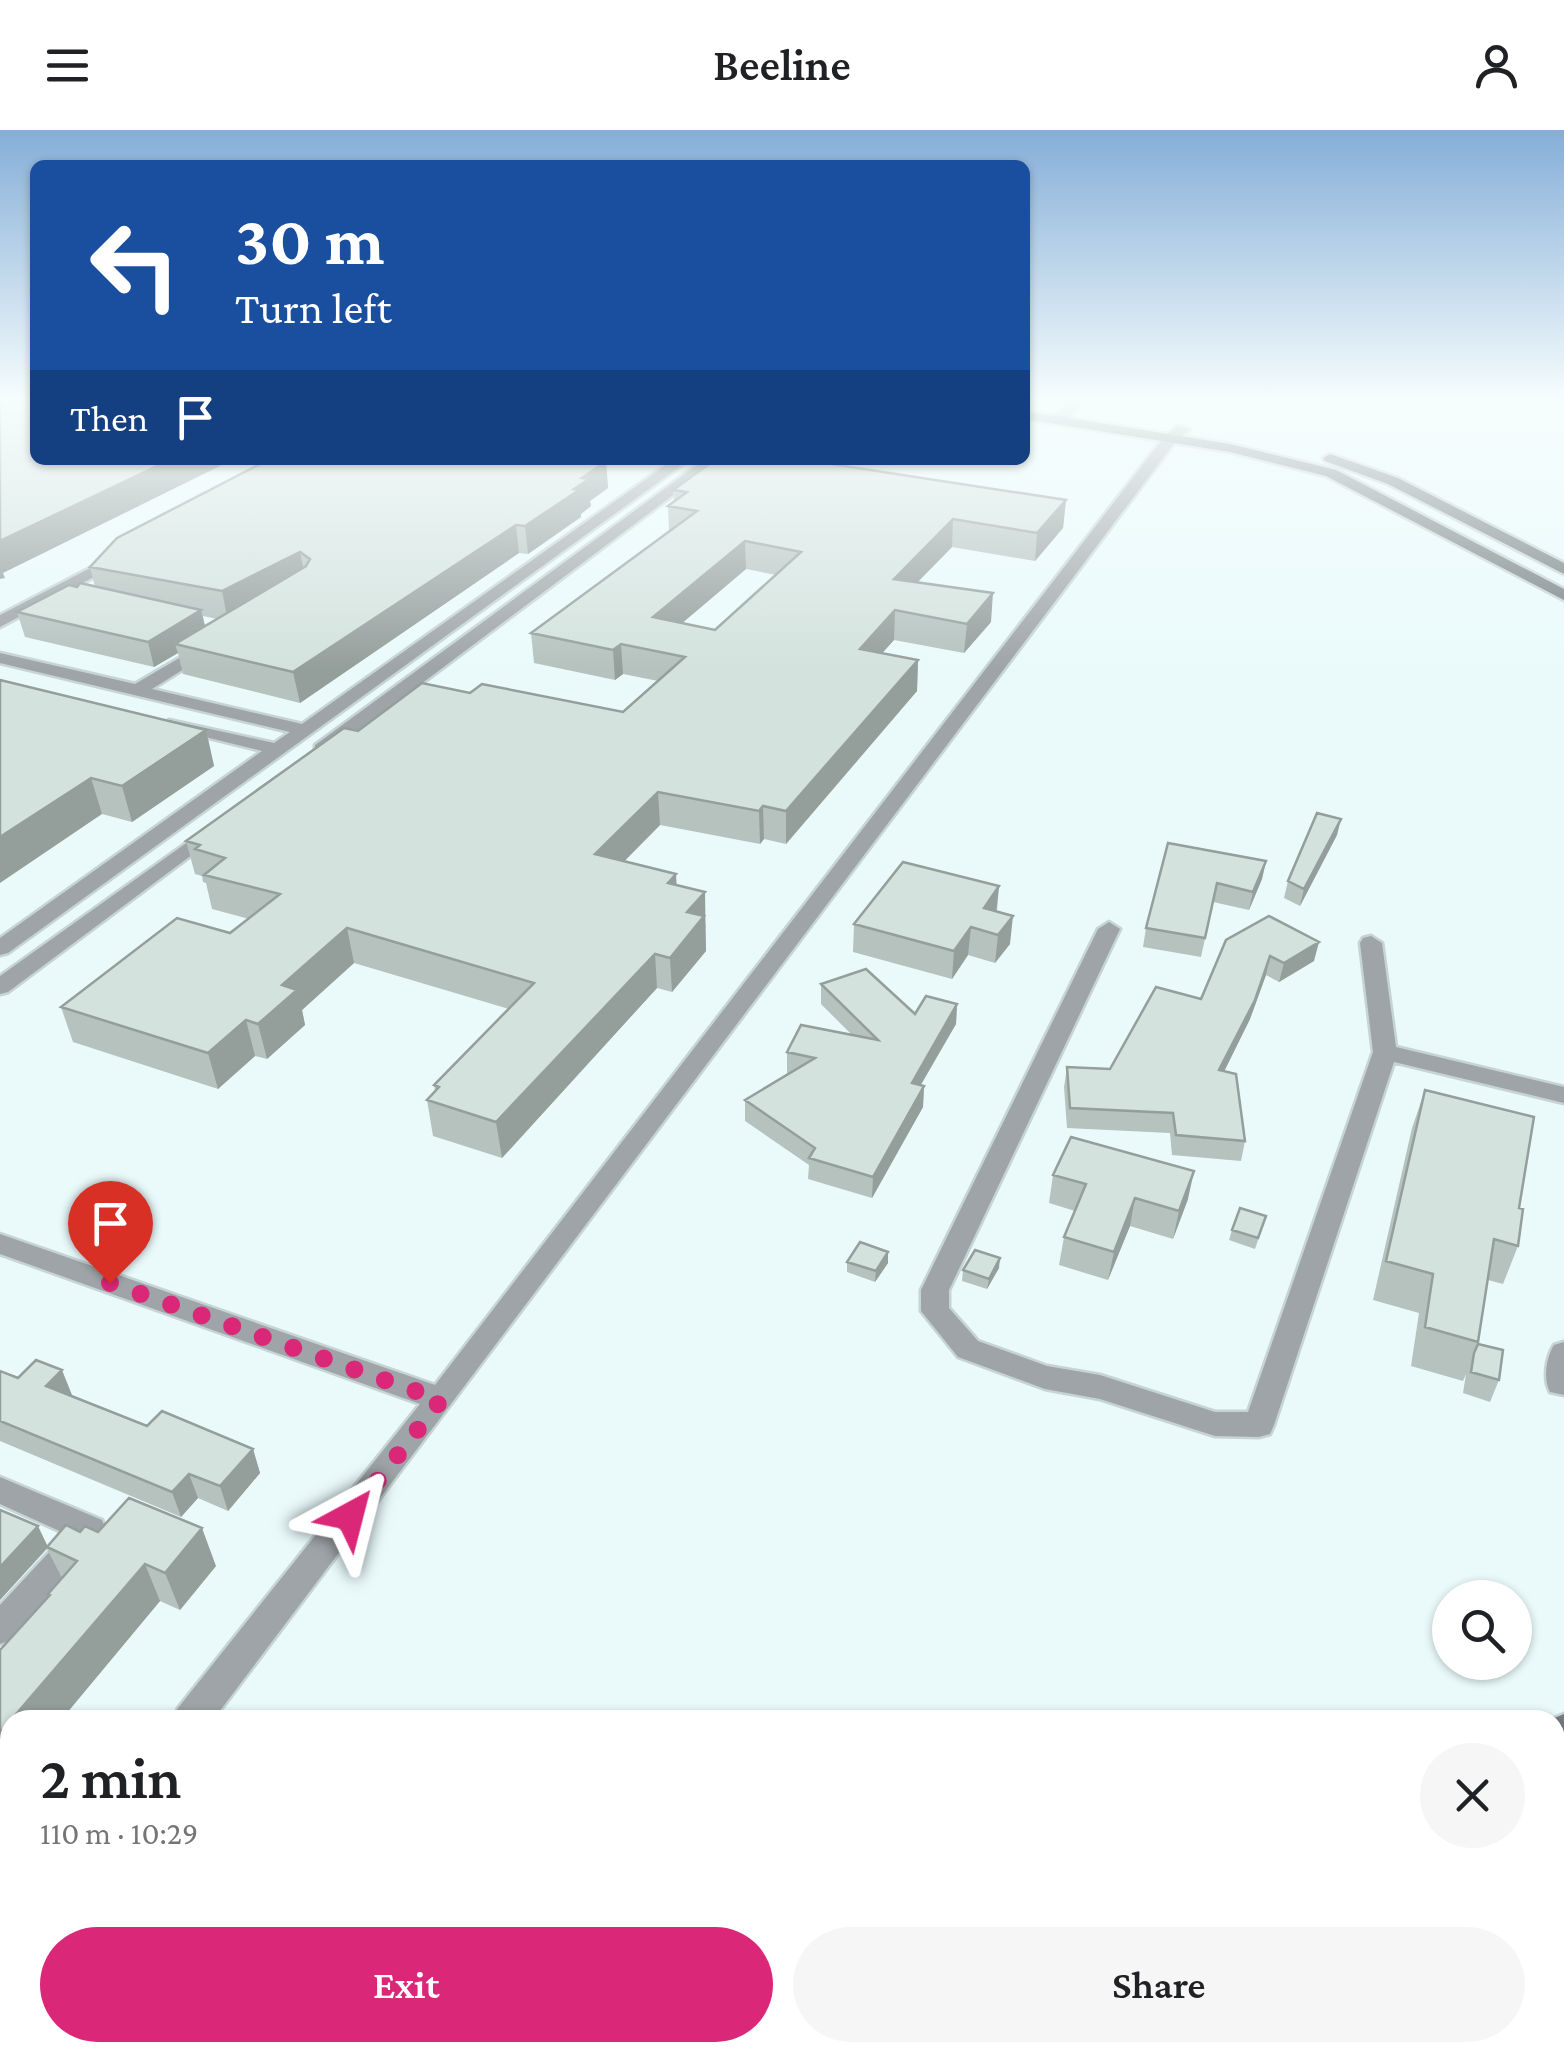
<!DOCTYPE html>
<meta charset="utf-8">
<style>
body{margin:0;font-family:"Crimson Pro",serif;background:#f6f6f6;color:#202124;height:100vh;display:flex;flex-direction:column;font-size:38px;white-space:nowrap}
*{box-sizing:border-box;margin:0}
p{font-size:32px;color:#757577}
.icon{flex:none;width:55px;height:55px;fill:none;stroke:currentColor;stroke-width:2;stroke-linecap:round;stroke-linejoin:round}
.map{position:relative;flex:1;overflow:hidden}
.details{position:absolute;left:0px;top:1580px;width:1565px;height:352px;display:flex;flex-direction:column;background:#fff;border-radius:30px 30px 0 0;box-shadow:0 2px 8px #0004}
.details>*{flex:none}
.guide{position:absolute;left:30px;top:30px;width:1000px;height:305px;border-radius:15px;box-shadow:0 2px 8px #0004;background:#1a4fa0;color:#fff;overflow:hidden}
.controls{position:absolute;left:1432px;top:1450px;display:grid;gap:20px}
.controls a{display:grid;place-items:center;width:100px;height:100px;border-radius:50%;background:#fff;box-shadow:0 2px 8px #0004;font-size:50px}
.pin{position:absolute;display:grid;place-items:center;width:85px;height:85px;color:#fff;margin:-102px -42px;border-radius:50% 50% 50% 0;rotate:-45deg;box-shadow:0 0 10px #0007}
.pin .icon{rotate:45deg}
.me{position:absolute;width:110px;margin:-55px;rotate:38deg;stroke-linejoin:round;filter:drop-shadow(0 0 8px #0008)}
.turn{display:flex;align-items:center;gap:35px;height:210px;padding:0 40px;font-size:45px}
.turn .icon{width:130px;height:130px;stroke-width:2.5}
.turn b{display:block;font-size:70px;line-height:85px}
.then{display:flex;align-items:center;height:95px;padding:0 40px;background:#0003;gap:20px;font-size:38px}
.round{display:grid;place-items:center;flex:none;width:105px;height:105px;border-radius:52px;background:#f6f6f6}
.headline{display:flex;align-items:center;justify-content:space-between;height:170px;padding:0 40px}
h1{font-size:60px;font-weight:600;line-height:75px}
.action{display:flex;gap:20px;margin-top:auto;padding:20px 40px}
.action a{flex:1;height:115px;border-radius:60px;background:#db2777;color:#fff;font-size:40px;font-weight:600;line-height:115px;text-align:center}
.action a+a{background:#f6f6f6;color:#202124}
header{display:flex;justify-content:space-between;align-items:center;height:130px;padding:0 40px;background:#fff;font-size:45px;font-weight:600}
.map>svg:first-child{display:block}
</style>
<header><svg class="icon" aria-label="menu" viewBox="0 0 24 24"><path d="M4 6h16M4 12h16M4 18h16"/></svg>Beeline<svg class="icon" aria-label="person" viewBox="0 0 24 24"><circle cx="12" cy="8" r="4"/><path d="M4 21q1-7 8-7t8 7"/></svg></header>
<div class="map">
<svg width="1564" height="1931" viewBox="0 0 1564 1931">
<rect width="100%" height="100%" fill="#eafafb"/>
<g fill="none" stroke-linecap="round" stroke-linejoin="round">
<defs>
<path id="street" d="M1025,268H1049L1025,274Z
M1072,268H1085L1064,293H1054V287Z
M1178,296L1190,299L1175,312L213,1590H173L178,1578L420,1274L0,1124V1104L435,1255L1165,306Z
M673,330H689L8,823L0,825V808L262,621L169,598V590L274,613L290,602L0,533V523L135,554L210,510L218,515L216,519L152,559L302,594Z
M704,330H720L329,623H315V615Z
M119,423L124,425V431L0,497V485Z
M213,694L220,696V704L8,862L0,864V846Z
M1109,792L1120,799L949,1160V1178L978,1211L1047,1236L1100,1245L1215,1282H1248L1373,922L1360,813L1363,808L1371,806L1382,813L1396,917L1564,957V973L1394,932L1274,1295L1270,1304L1259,1307L1215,1306L1100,1269L1045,1259L958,1227L921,1181V1160L1098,799Z
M1564,1212V1265L1550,1262C1543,1249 1546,1228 1554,1215Z
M0,1347L102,1390L106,1400L12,1510L0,1514V1475L66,1404L0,1374Z
M10,1801V1850L0,1854V1805Z"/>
<path id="secondary" d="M1025,281L1230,314L1336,340L1564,459V470L1326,346L1230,322L1025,289Z
M1330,324L1398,348L1564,433V444L1388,354L1325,331L1323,328Z
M1564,1584V1623L1555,1626V1590H1550Z
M1564,1751V1795L1555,1799V1755Z
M1128,1922H1180L1176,1931H1125Z
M1344,1922H1393L1389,1931H1341Z"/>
</defs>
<use href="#street" stroke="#c6d4d5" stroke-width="5"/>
<use href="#secondary" stroke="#c6d4d5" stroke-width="5"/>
<use href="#street" fill="#9ea4a7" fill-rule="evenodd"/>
<use href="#secondary" fill="#747d80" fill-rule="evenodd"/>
</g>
<path fill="#b5c2be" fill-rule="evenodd" d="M603,331H606L608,358L590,371L591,376L581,384V387L528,424L519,423L300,573L183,544L178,523L154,537L25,507L17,482L77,457H95L90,437ZM203,486L217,489L205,496Z
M673,360L1066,370L1063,398L1035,431L952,417L918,452L991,492L964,523L894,510L882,523L918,530L917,561L786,714L764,709L760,714L660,695L624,731L677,755L706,796L705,798L706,821L672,862L657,858L502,1028L433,1006L427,970L435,961L434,955L509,879L354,833L302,880L305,895L267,929L255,926L218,959L73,912L61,877L230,803L249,789L212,779L206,753L203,752L202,746L195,744L186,711L358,601L470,563L623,582L658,551L623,544L615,550L534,533L531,503L669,401L668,376L674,371ZM746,439L776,445L715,500L682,493Z
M0,550L206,600L214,636L132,692L102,684Z
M1337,705L1300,776L1284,768L1288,751Z
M1168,713L1266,731L1262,749L1249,780L1213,772L1201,827L1143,817L1146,798Z
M999,756L997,781L1010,814L995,833L968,825L952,849L853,822L854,794Z
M1226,810L1314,831L1279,852L1266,845L1250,889L1224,941L1245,1011L1241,1031L1172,1025L1170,1003L1067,998L1064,957L1067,937L1110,939L1201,869Z
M821,854L915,884L957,874L956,894L921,955L924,956L923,977L872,1068L808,1049L809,1035L745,991V970L790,943H787V922L852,905L821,874Z
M1425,960L1518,1116L1503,1154L1488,1150L1478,1214L1499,1250L1490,1272L1463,1263L1466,1244L1463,1251L1411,1236L1419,1183L1373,1170L1412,998Z
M1053,1045L1188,1069L1173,1109L1130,1096L1108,1150L1059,1135L1064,1107L1075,1081L1049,1073Z
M1266,1086L1255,1119L1229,1110L1232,1100Z
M888,1122V1133L875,1152L847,1142V1132Z
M999,1138L987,1159L962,1151L963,1140Z
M0,1241L72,1265L71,1266L147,1296L253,1319L260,1343L228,1381L198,1368L181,1387L0,1311Z
M0,1380L48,1416L80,1402H98L216,1436L180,1480L160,1471L61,1590H10V1651L0,1663V1520L49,1467L48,1464L62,1448L47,1419L0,1470Z"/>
<path fill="#949e9b" d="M170,330H226V333L3,443L5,448L0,449V411Z
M606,331L608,358L590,371L591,376L581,384V387L528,424L525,396L574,359L582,348Z
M1066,370L1063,398L1035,431L1037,403Z
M953,389L952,417L893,477L894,449Z
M516,395L519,423L300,573L293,542Z
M745,411L746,439L654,517L653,487Z
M300,422L306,451L228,491L222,461Z
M993,463L991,492L964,523L967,494Z
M201,480L207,505L175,514L178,523L154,537L148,512Z
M895,480L894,510L859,549L860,519Z
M621,514L623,544L615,550L613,520Z
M918,530L917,561L786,714V681Z
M206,600L214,636L132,692L122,656Z
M91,648L102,684L0,753V707Z
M658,662L660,695L598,758L595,724Z
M763,676L764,709L760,714L759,681Z
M1341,689L1337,705L1300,776L1304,759Z
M1266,731L1262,749L1249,780L1253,762Z
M676,744L678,778L668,753Z
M999,756L996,783L984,778Z
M705,762L706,821L672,862L670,828L687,782Z
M1013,786L1010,814L995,833L998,805Z
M971,797L968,825L952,849L954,821Z
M347,798L354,833L302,880L305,895L267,929L258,894L282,855Z
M1319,812L1314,831L1279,852L1284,833Z
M655,824L657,858L502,1028L496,992Z
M1270,826L1266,845L1250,889L1215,960L1219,940Z
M957,874L956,894L910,973L912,953Z
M246,890L255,926L218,959L208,923Z
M924,956L923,977L872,1068L873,1047Z
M1194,1041L1188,1069L1173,1109L1179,1081Z
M1135,1068L1130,1096L1108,1150L1114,1122Z
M888,1122V1133L875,1152L876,1141Z
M1000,1128L999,1138L987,1159L989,1149Z
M62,1240L72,1265L56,1281L46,1256Z
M253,1319L260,1343L228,1381L220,1356Z
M189,1344L198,1368L181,1387L172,1362Z
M38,1396L48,1417L0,1470V1437Z
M202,1398L216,1436L180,1480L165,1443Z
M145,1434L160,1471L61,1590H11Z
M10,1591V1651L0,1663V1603Z
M0,1672L10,1688L0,1701Z
M197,1922H235L237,1927L234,1931H191Z"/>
<path fill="#d3e2dd" stroke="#949e9b" stroke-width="2.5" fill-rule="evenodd" d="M0,268H35V330H170L0,411Z
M268,330H597L606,331L582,348L589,349L574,359L579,360L525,396L516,395L293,542L175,514L306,436L310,429L300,422L222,461L90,437L117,408Z
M715,330H805L1066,370L1037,403L953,389L894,449L993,463L967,494L895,480L860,519L918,530L786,681L763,676L759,681L658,662L595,724L676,744L668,753L705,762L687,782L704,786L670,828L655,824L496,992L427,970L439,957L434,955L534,853L347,798L282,855L297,860L258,894L246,890L208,923L61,877L177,788L230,803L280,764L204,745L225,728L195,719L200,715L186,711L344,598L358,601L422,553L470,563L482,554L623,582L685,527L621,514L613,520L531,503L697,381L668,376L687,362L673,360ZM745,411L801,422L715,500L653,487Z
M80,453L201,480L148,512L17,482L69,455L77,457Z
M0,550L206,600L122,656L91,648L0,707Z
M1317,683L1341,689L1304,759L1288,751Z
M1168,713L1266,731L1253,762L1217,753L1205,808L1146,798Z
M903,732L999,756L984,778L1013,786L998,805L971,797L954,821L854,794Z
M1269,786L1319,812L1284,833L1270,826L1255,870L1219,940L1236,944L1245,1011L1176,1005L1173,983L1070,978L1067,937L1110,939L1156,857L1201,869L1226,810Z
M866,839L915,884L926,866L957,874L912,953L924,956L873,1047L809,1028L815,1018L745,970L815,928L787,922L801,895L878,910L821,854Z
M1425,960L1534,987L1519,1078L1523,1079L1518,1116L1494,1109L1478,1212L1425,1197L1433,1144L1386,1131Z
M1071,1007L1194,1041L1179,1081L1135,1068L1114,1122L1064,1107L1086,1054L1053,1045Z
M1240,1078L1266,1086L1258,1108L1232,1100Z
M860,1112L888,1122L876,1141L847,1132Z
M975,1120L1000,1128L989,1149L963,1140Z
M1478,1214L1503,1220L1499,1250L1471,1242L1474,1223Z
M36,1230L62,1240L46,1256L147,1296L162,1281L253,1319L220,1356L189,1344L172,1362L0,1291V1241L18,1248Z
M129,1368L202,1398L165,1443L145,1434L0,1603V1520L50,1465L48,1464L77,1431L47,1417L66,1395L80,1402L85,1396L98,1402Z
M0,1380L38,1396L0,1437Z
M10,1889V1922H90L104,1931H0V1902Z
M114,1922H197L191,1931H108Z"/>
<linearGradient id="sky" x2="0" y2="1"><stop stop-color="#85aed8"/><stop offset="0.5" stop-color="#f6fdfd"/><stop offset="1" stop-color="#f6fdfd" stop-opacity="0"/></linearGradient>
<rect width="1564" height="539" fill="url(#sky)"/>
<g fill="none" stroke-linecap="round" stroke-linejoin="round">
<path stroke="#db2777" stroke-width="18" stroke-dasharray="0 32.4" d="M110,1153L441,1270L350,1386"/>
</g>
</svg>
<div class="controls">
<a><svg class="icon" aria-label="search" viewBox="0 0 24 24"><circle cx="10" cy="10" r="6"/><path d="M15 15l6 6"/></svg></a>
</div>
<div class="pin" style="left:110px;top:1153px;background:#d93025"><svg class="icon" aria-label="arrive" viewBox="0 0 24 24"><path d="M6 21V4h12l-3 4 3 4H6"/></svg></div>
<svg class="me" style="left:350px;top:1386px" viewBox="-20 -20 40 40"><path d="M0-17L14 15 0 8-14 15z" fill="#db2777" stroke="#fff" stroke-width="4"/></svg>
<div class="guide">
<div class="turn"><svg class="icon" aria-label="left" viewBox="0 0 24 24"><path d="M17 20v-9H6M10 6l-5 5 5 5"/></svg><div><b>30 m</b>Turn left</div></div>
<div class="then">Then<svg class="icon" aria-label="arrive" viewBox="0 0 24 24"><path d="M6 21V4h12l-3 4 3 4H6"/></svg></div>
</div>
<section class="details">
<div class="headline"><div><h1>2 min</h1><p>110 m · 10:29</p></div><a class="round"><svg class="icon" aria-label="close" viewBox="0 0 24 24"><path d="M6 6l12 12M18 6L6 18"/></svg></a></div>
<div class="action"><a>Exit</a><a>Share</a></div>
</section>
</div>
